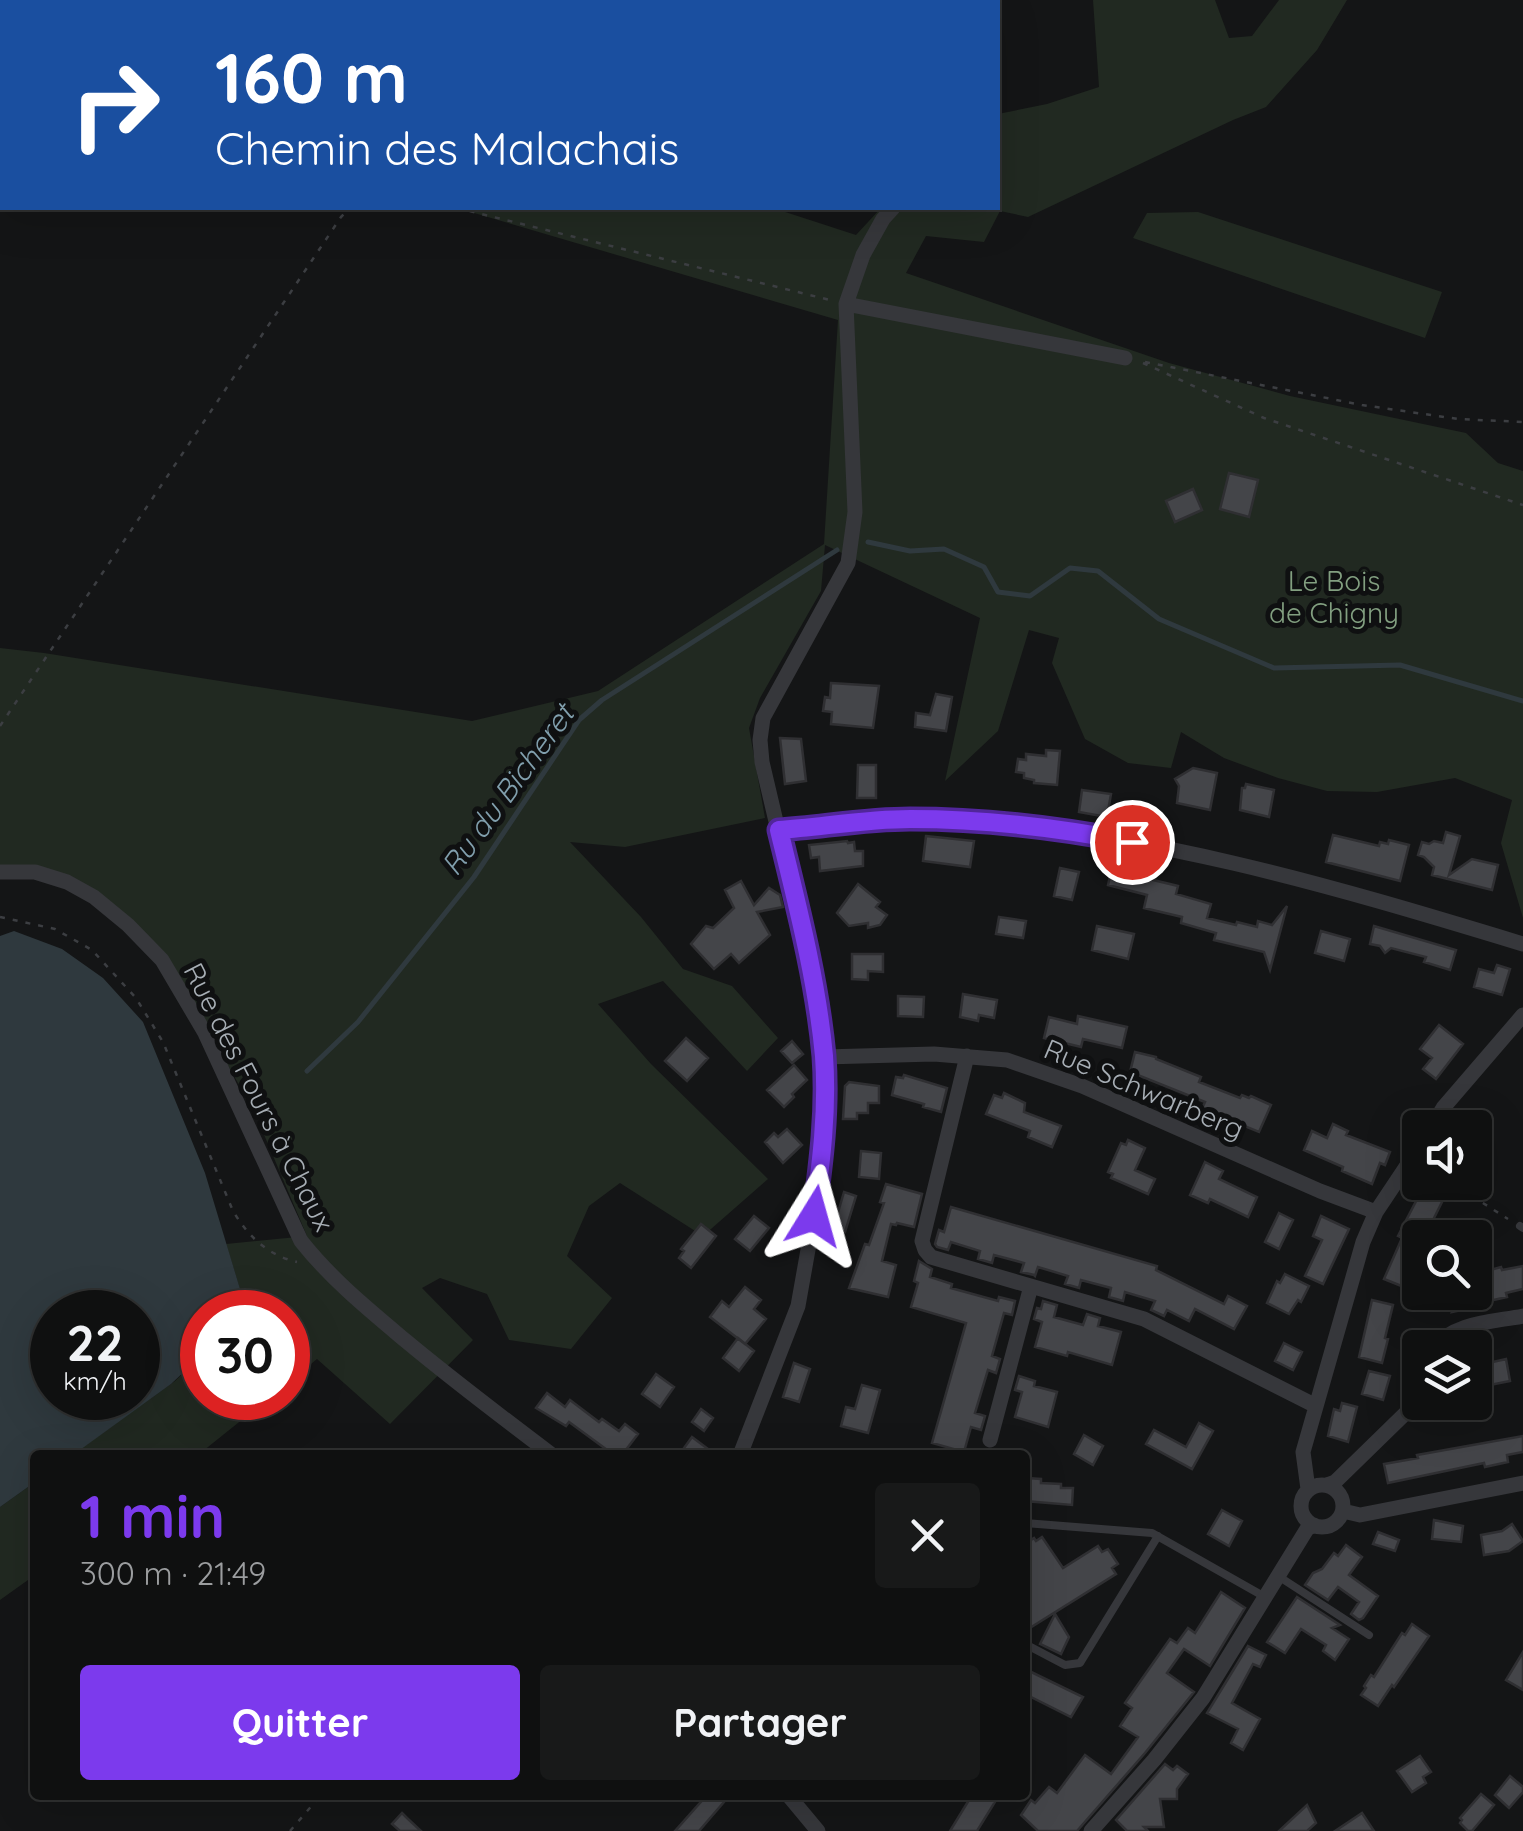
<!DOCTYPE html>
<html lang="fr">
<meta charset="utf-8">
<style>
body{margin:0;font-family:Quicksand,sans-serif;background:#181919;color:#f1f3f6;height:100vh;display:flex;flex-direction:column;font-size:38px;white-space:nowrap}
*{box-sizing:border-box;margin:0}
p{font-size:32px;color:#9b9d9f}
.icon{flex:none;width:55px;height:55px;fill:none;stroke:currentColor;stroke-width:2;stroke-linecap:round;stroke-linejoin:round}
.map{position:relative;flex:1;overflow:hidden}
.details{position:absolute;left:30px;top:1450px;width:1000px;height:350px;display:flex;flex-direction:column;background:#0f1010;border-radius:10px;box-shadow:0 10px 40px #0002,0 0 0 2px #2f3030}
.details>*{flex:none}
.banner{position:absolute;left:0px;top:0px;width:1000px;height:210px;box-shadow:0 10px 40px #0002,0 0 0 2px #2f3030;background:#1a4fa0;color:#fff;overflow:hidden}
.controls{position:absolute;left:1402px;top:1110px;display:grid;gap:20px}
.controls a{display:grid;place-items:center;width:90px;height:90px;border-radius:10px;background:#0f1010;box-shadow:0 10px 40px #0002,0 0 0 2px #2f3030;font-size:50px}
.speed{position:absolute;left:30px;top:1290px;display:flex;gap:20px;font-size:50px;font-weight:700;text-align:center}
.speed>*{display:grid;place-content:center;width:130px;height:130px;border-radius:50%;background:#0f1010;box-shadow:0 10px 40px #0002,0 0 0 2px #2f3030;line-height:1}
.speed small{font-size:25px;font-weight:400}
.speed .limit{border:15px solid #d22;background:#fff;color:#111}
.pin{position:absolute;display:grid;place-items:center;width:85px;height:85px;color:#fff;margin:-42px;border:5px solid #fff;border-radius:50%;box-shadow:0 2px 10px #0007}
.me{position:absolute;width:110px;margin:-55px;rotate:8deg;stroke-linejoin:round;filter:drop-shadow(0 0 8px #0008)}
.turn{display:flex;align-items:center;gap:35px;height:210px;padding:0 50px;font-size:45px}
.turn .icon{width:130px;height:130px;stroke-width:2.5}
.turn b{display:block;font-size:70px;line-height:85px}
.round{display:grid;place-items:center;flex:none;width:105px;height:105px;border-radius:10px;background:#181919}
.head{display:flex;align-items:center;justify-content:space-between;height:170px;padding:0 50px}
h1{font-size:60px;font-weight:700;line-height:75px;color:#7c3aed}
.cta{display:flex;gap:20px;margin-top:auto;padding:20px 50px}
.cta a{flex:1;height:115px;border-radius:10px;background:#7c3aed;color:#fff;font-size:40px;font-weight:700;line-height:115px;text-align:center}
.cta a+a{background:#181919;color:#f1f3f6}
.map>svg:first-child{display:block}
</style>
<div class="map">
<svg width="1523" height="1831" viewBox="0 0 1523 1831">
<rect width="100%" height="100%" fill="#141516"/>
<path fill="#212921" d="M8,0H649L647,2H11Z
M1093,0H1215L1229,38L1252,36L1279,0H1347L1317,50L1266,107L1233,120L1028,217L1000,211L984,242L926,236L906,273L1169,363L1290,396L1466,433L1498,463L1523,471V918L1501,843L1512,800L1455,778L1377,792L1327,791L1278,778L1224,758L1181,732L1171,768L1128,763L1085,739L1052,663L1059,638L1029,630L998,731L945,781L980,618L825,545L821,591L760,698L749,728L765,818L625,847L570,842L641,917L683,969L732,986L778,1038L747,1071L663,981L598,1004L651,1064L768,1179L703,1236L620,1183L589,1206L567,1256L612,1298L571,1349L509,1340L487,1294L440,1278L422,1288L473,1340L390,1424L317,1359L288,1383V1312H247L226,1244L307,1236L254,1111L166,957L97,893L0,868V648L44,653L472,721L598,691L824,544L838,320L457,208H773L856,235L881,208H998V114L1047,104L1099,87Z
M1198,212L1442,292L1425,338L1133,238L1147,213Z
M202,1355V1398H269L198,1455H72L175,1381Z
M35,1482V1575L0,1600V1507Z"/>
<path fill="#2f393e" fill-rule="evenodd" d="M14,931L62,949L103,978L143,1022L205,1173L247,1312H202V1355L171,1384L73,1455H35V1482L0,1507V936ZM52,1312H138V1398H52Z"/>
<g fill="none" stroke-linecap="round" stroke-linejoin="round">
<path stroke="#2f393e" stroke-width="5" d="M868,542L910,551L944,549L984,567L998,592L1030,596L1070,568L1098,571L1159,619L1274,668L1400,665L1523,701
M307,1071L358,1022L474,877L579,720L602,700L837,550"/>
</g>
<path fill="#444549" stroke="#2f2f32" stroke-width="2.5" d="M1229,473L1258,480L1249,517L1220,509Z
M1193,489L1202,510L1175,522L1166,501Z
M831,683L879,686L873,728L831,724L832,712L823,711L825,697L830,698Z
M936,694L952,697L946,731L915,727L916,713L930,715Z
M780,738L801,739L806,781L785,784Z
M1046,750L1060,751L1057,785L1034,783V780L1024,778V773L1016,772L1018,759L1026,760V754L1046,756Z
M858,765H876V798H857Z
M1193,768L1217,773L1210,810L1177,803L1179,786L1175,779Z
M1246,784L1274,790L1269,817L1240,810L1242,788H1245Z
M1082,790L1111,794L1107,817L1079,812Z
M1446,832L1460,836L1449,875L1472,859L1498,865L1492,890L1432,875L1434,867L1424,857L1418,855L1422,842L1429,844L1434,841L1443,843Z
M1333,835L1379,846L1380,842L1388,844L1389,840L1409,845L1400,881L1326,862Z
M926,836L974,841L970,867L923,861Z
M847,841L848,843L854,842L855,851H863V866L820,871L819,857L811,858L809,845Z
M1112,867L1142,874L1141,877L1178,886L1176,894L1211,904L1207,918L1236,925L1237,922L1257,927L1258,921L1272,925L1287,906L1270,970L1264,952L1214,940L1216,933L1181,923L1182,917L1144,908L1147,895L1108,885Z
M1060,868L1079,872L1072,900L1054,896Z
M741,881L754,905L769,888L780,895L783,907L757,912L770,935L739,963L731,954L714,969L691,944L706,926L713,928L734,908L725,890Z
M858,884L880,902L876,907L887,915L880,925L868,928V923L849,926L837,913Z
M999,917L1026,921L1023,938L996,934Z
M1097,926L1134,934L1128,959L1092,950Z
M1374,926L1456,950L1450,970L1424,962L1426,957L1391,948L1385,953L1380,946L1370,944Z
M1321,931L1350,939L1344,961L1315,953Z
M852,954H883V972L868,971V980L852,979Z
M1497,965L1510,969L1502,995L1474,987L1479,969L1494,973Z
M963,994L997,1000L994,1018L979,1015L978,1021L960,1017Z
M898,996L924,997L923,1017L898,1016Z
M1078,1016L1127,1027L1122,1048L1083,1039L1081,1047L1044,1038L1049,1017L1077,1024Z
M1439,1025L1463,1044L1436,1079L1423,1069L1432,1058L1420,1049Z
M686,1038L708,1058L687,1081L665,1061Z
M792,1041L803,1054L792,1063L781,1051Z
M1135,1052L1156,1057V1059L1201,1077L1199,1082L1240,1098L1242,1095L1249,1098L1251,1096L1271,1105L1259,1132L1220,1116L1219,1118L1201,1111L1205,1102L1130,1072Z
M794,1065L807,1080L792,1094L794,1097L784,1107L767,1090Z
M904,1075L947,1088L941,1112L923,1107L924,1104L892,1095L896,1077L903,1078Z
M849,1082L879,1086V1103H868V1113H857V1119H843L845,1086Z
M1004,1093L1025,1103L1024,1112L1061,1126L1052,1147L1028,1137L1030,1131L986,1114L994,1095L1002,1098Z
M1333,1124L1348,1131L1346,1135L1390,1152L1385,1165L1380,1163L1372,1184L1342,1171L1343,1167L1304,1150L1312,1131L1327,1138Z
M787,1129L802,1145L783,1163L765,1142L774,1133L778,1137Z
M1128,1140L1145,1148L1135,1170L1155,1179L1148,1194L1111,1178L1113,1174L1108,1172L1121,1143L1126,1145Z
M861,1151L881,1153L879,1179L859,1177Z
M1205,1162L1223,1171L1219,1179L1257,1197L1248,1217L1210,1199L1208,1203L1190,1195Z
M1426,1182L1447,1192L1424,1238H1420V1245L1404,1287L1384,1279L1402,1238L1398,1236Z
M886,1184L922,1194L914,1227L897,1223L896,1225L891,1224L882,1261L896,1265L888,1297L849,1288L865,1244L869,1245L884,1203L880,1202Z
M844,1192L856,1196L845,1232L833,1229Z
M951,1207L1157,1266L1156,1270L1224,1304L1228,1296L1247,1306L1234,1329L1195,1309L1189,1321L1167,1310L1164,1316L1151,1310L1155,1301L1125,1292L1123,1301L1109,1297L1111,1288L1081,1280L1079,1288L1065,1284L1068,1276L1038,1267L1035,1276L1034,1275L1021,1272L1024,1263L994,1255L992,1263L978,1259L980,1251L951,1242L948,1250L937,1247L935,1244L939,1230L944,1232Z
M1279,1213L1293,1220L1279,1249L1265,1242Z
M754,1216L769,1228L750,1251L735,1239Z
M1321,1216L1349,1229L1323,1284L1305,1276L1322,1240L1313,1236Z
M701,1224L716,1236L691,1268L679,1258L684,1251L681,1249Z
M919,1261L932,1269L930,1277L952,1284L951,1288L998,1301L999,1297L1015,1301L1012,1315L1004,1313L992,1356L1000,1359L996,1373L988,1370L975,1413L985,1416L981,1430L971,1427L964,1452L932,1443L966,1323L911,1307L918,1283L914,1281Z
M1523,1266V1289L1506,1293L1507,1297L1471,1305V1308L1452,1312L1454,1307L1419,1293L1475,1292V1279L1486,1277L1490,1270L1501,1267L1502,1270Z
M1285,1274L1309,1286L1301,1302L1298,1300L1289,1314L1267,1303L1277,1281L1280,1283Z
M745,1287L761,1300L754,1309L766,1319L745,1344L710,1317L722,1301L729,1307Z
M1372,1300L1393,1305L1385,1338L1388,1339L1382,1363L1359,1357Z
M1043,1301L1057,1305L1054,1317L1083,1325L1087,1314L1100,1318L1098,1326L1121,1332L1112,1365L1068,1352L1067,1356L1035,1347L1042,1322L1034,1319L1037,1308L1041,1309Z
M738,1338L754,1351L739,1371L723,1358Z
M1284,1343L1302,1352L1293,1370L1275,1361Z
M1506,1359L1510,1381L1475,1388V1366Z
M794,1363L810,1369L799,1402L783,1397Z
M1369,1371L1390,1376L1383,1400L1362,1394Z
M656,1374L674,1387L660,1407L642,1394Z
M1019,1376L1035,1381L1034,1386L1057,1392L1048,1427L1015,1417L1022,1392L1015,1390Z
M862,1385L880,1390L868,1433L841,1426L846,1407L855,1409Z
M547,1393L565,1407L570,1400L599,1422L602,1419L619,1431L625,1424L638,1434L622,1455H614L569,1422L566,1426L536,1408Z
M1342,1403L1357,1407L1348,1442L1328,1436L1334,1409L1340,1411Z
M701,1409L713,1418L704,1431L692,1422Z
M1199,1423L1213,1431L1192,1469L1146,1444L1154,1430L1186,1447Z
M1084,1435L1103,1446L1093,1465L1074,1454Z
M1523,1436V1452L1507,1455L1508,1462L1485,1467L1484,1463L1388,1483L1384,1464L1418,1458L1417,1455Z
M692,1437L716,1455H679Z
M1027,1478L1041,1479V1483L1061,1484V1488H1073L1072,1505L1025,1501Z
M1222,1510L1242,1521L1229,1546L1208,1534Z
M1434,1520L1463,1526L1461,1542L1432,1539Z
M1512,1524L1523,1541L1509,1551L1484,1555L1481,1535L1502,1531Z
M1378,1532L1399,1540L1395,1551L1373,1544Z
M1042,1537L1063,1568L1098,1546L1102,1552L1108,1549L1118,1564L1112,1568L1116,1574L1025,1631V1544L1034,1538L1036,1541Z
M1346,1545L1362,1557L1349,1575L1378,1596L1363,1618L1359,1620L1351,1614L1359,1602L1338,1587L1328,1600L1305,1585L1313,1573L1322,1569L1334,1553L1338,1556Z
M1221,1592L1245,1608L1210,1666L1184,1649L1167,1673L1194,1692L1145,1753L1077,1831H1038L1021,1815L1031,1800L1035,1803L1049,1787L1057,1793L1085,1755L1111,1774L1138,1737L1120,1726L1132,1708L1125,1703L1170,1639L1177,1643L1188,1628L1195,1633Z
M1297,1597L1340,1625L1332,1628L1349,1639L1335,1660L1323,1651L1326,1645L1301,1629L1285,1653L1267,1642Z
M1055,1614L1069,1637L1061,1654L1040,1644Z
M1412,1624L1429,1636L1394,1687L1392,1685L1378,1706L1361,1695L1366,1688L1364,1686L1371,1675L1374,1677L1402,1633L1405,1635Z
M1248,1646L1266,1655L1260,1667L1253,1664L1232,1703L1260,1719L1243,1750L1231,1743L1238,1729L1207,1713Z
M1523,1652V1690L1506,1680Z
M1025,1669L1083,1697L1071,1717L1025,1694Z
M1420,1756L1431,1772L1423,1777L1426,1783L1412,1792L1397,1771Z
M1165,1764L1173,1770L1177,1766L1188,1774L1177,1789V1799H1160L1164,1827H1144L1148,1831H1127L1116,1820Z
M1510,1776L1523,1787V1792L1509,1808L1495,1795Z
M1481,1794L1494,1805L1472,1831H1468L1460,1823L1462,1820L1460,1818Z
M707,1795H730L699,1831H675Z
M972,1795H984L995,1802L977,1831H950Z
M1307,1805L1316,1823L1307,1831H1279Z
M402,1813L407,1818L421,1831H400L392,1824Z
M1362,1813L1374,1831H1335Z"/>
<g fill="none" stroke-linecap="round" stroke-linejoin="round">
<path stroke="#3c3e42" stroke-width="2.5" stroke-dasharray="5 8" stroke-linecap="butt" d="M508,0L511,2
M457,208L830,300
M1145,362L1362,405L1458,419L1523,422
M1143,363L1264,418L1523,505
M0,726L341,217L350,208
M0,917L55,929L92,950L136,998L163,1042L233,1211C248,1236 267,1255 297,1262
M1450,1182L1508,1219
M290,1831L321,1795"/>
<path stroke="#36373b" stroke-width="8" d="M1520,1226L1523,1228
M1025,1523L1152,1533L1265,1597
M1278,1576L1369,1635
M1025,1644L1065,1665L1080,1663L1158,1536"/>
<path stroke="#36373b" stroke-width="15" d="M971,0V2
M846,304L1125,358
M779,830C832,827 885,817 938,820C1138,828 1332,886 1523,944
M0,872H35L67,882L94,897L128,925L162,960L205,1033L301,1241C331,1279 369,1310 406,1341C454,1381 503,1418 552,1455
M967,1056L922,1241L925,1250L931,1257L1144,1319L1316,1406
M824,1057L934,1054L1007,1060L1082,1086L1320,1191L1376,1212
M1431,1128L1443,1108L1523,1015
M1434,1348C1454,1322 1493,1322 1523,1316
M990,1440L1031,1286
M740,1455L798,1306L814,1216L824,1137V1057L814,983L762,762L760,740L763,718L848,563L855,512L846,304L863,255L883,219L893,208
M1301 1506a21 21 0 1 1 42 0a21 21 0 1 1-42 0Z
M1327,1485L1335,1482L1416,1403L1420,1391
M1308,1489L1303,1452L1363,1242L1376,1212L1420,1146
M1343,1511L1360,1515L1523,1483
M788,1795L818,1831
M1091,1831L1154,1760L1203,1698L1307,1529L1314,1525"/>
</g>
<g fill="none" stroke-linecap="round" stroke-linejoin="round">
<defs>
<path id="route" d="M814,1216C821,1163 828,1110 824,1056C817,980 797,904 779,830C822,827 866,819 910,819C984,819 1060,828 1132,842"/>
</defs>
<use href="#route" stroke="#51269a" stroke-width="25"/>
<use href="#route" stroke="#7c3aed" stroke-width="18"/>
</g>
<g text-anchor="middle" stroke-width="10" stroke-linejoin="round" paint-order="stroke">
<g font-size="28" fill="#829f80" stroke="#0f1011">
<text x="1334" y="591">Le Bois<tspan x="1334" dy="32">de Chigny</tspan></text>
</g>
<g font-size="28" fill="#a7aeb5" stroke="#0f1011">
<text transform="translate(1144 1089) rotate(23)" y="10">Rue Schwarberg</text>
<text transform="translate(259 1097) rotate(63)" y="10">Rue des Fours à Chaux</text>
</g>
<g font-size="30" font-style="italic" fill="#819fad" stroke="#0f1011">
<text transform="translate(508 790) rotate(-54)" y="10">Ru du Bicheret</text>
</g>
</g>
</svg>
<div class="controls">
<a><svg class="icon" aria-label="sound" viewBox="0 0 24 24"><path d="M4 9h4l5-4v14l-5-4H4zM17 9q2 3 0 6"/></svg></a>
<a><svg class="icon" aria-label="search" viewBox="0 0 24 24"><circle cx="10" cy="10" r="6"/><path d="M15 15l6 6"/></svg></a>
<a><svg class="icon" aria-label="layers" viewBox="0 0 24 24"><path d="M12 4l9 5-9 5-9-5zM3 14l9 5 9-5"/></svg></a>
</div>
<div class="speed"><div>22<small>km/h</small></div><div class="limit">30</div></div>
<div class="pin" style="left:1132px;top:842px;background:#d93025"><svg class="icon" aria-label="arrive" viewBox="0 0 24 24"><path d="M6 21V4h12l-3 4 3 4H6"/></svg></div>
<svg class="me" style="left:814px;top:1216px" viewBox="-20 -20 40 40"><path d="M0-17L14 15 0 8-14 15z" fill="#7c3aed" stroke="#fff" stroke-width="4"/></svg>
<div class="banner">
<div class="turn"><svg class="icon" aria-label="right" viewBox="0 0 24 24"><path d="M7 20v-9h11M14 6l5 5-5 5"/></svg><div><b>160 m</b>Chemin des Malachais</div></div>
</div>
<section class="details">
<div class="head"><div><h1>1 min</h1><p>300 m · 21:49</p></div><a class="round"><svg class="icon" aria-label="close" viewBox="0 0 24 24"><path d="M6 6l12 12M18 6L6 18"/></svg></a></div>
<div class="cta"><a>Quitter</a><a>Partager</a></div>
</section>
</div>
